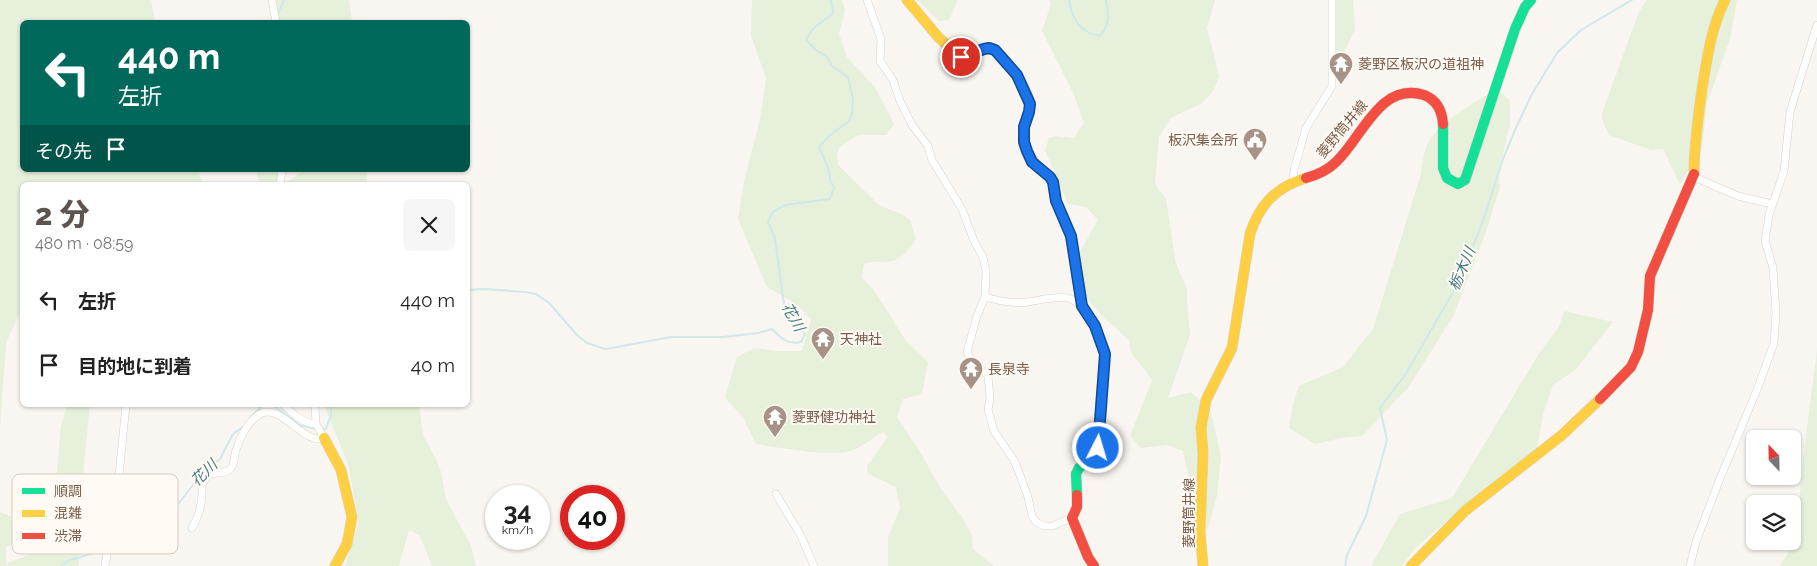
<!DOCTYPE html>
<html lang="ja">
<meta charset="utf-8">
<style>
body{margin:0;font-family:Raleway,"Noto Sans JP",sans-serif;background:#f6f6f6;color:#222;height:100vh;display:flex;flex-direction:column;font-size:19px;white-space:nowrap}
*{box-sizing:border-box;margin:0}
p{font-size:16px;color:#767676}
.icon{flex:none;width:28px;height:28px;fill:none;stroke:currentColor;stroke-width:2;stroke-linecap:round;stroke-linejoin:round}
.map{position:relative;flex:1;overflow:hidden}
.sheet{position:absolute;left:20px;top:182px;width:450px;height:225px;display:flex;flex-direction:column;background:#fff;border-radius:8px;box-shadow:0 1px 4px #0004}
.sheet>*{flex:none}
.top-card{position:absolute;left:20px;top:20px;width:450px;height:152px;border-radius:8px;box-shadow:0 1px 4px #0004;background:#00695c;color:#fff;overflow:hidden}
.needle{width:32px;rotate:338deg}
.fabs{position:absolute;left:1746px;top:430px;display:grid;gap:10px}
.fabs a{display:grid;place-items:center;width:55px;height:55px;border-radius:8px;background:#fff;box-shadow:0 1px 4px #0004;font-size:25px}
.speed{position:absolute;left:485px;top:485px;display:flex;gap:10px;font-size:25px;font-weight:700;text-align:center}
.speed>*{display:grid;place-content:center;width:65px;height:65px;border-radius:50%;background:#fff;box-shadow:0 1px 4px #0004;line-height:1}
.speed small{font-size:12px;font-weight:400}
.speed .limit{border:8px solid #d22;background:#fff;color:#111}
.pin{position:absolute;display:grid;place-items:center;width:42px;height:42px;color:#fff;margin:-21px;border:2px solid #fff;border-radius:50%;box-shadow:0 1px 5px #0007}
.me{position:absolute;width:55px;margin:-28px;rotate:5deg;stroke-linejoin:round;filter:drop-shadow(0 0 4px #0008)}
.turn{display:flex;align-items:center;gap:18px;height:105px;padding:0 15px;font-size:22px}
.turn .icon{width:65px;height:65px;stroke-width:2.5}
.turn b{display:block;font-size:35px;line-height:42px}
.then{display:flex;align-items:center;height:48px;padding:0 15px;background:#0003;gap:10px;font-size:19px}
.round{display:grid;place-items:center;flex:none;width:52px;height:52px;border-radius:8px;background:#f6f6f6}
.overview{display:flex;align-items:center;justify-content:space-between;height:85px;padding:0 15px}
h1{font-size:30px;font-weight:800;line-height:38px;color:#5d544f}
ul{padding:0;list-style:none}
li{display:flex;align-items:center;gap:15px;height:65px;padding:0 15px}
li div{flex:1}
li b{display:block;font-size:19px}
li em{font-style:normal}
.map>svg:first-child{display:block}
</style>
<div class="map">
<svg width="1817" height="566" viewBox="0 0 1817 566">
<rect width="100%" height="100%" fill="#f9f5f0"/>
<path fill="#e7f0db" d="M0,0H151L155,22H22V170H198L203,185H22V308L6,343L0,428Z
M274,0H349L352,22H278Z
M752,0H842L845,10L839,34L847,57L875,87L894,124L886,135H864L856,136L840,147L837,154L838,165L879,205L901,214L910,220L916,239C910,248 904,257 892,261C883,263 873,260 864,264L862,278L874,290L906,341L928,362L922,394L903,399L897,417L919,450L941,489L964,520L972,536L973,549L994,566H888V538L900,508L896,487L868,474L867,466L888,437L883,432C873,437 864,446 853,450C837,458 776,447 756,444L744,419L725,397L737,357L754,348L777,351H802L811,319L798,305L767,287L738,219L744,181L760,119L766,78L751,36Z
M917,0H958L949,20L939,21Z
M1049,0H1215L1207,28L1219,76L1214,90L1202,103L1171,118L1159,136L1155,184L1166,199L1176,264L1187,289V303L1190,335L1168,398L1191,392L1210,409L1221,456L1217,496L1208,528L1195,531L1189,516L1190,483L1183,451L1168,445L1141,448L1130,436L1152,380L1131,352L1129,340L1098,312L1077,284L1076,259L1098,220L1086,207L1068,204L1045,150L1049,138L1056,136L1074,138L1084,123L1074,95L1042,31L1051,4Z
M1335,0H1353L1355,29L1343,54L1335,51Z
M1647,0H1737L1730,39L1707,103L1702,149L1680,184L1663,149L1651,150L1609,135L1603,122L1602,113L1639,12Z
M1496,91L1501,92L1510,101V124L1498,174L1500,187L1486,232L1453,317L1407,389L1362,436L1341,438L1315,444L1289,428L1293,404L1299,386L1343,367L1373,329L1421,174C1422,167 1423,158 1425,151C1432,126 1468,107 1488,94Z
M256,170H279L277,185H260Z
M305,170H367V185H289L288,181Z
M1564,311L1613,322L1575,370L1553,385L1543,414L1535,462L1474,498L1415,548L1402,566H1371L1400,514L1452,498L1538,355L1559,327Z
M1817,350V566H1780L1796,539L1803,459Z
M67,405H90L80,504L79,564L78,566H0V512L33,526L24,539L6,547V564L50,546L61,427Z
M324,405H419L423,435L436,459L441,472L446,499L471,546L476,566H432L420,536L409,530L399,566H345L359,523L348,464Z"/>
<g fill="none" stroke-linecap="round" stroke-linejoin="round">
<path stroke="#d0e8ea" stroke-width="2" d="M1069,0C1072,18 1079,32 1099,36C1111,26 1108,13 1106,0
M277,16L284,0
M468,290L485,289L525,292L536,294L549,303L577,335L587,343L606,349L671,337H723L758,333L772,329C781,338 787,345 801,342L805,334L784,305L775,238L768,222L773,212L785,205L830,199L834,188L830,180L829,170L819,147L829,136L849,121L852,113L853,99L848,77L832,66L826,56L816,50L806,40C813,25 821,24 833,13L831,0
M273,405L299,425L316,429
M251,417L263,405
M320,429H326L331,415V405
M111,548L127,540L176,507L193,485L198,475L220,459L233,434L243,427
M61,566L70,560L98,552
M1345,566L1347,555L1366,516L1387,440L1380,408L1405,375L1459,282L1483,221L1503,159L1515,130L1532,94L1557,53L1581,30L1632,0"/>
<defs>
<path id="street" d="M272,0L276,22
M867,0L881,39L880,61L893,80L900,101L912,125L928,146L932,160L962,209L974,241L983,257L986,271L985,297L977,316L967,352L973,364L981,369L988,376L990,398L988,410L994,431L1015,462L1028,497L1032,516L1036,522L1044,526H1052L1072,518
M1694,177L1738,196L1772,204
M1293,183L1294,170L1306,128L1332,86V0
M280,185L282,170
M985,297C999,301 1013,304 1028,302C1041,300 1055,296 1068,298C1073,299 1078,303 1082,306
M284,405C291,413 305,424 316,424
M776,494L801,536L814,566
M192,528C200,515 203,499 202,484L209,474C215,473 224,473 228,471C236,466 233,457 236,450C240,437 249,419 262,413C282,405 305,446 324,438L316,424L315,405
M105,566L117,495L126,405
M1690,566L1696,542L1719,481L1757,390L1774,343L1776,313L1773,268L1765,241L1769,215L1784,171L1790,112L1817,25"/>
<path id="fast" d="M1443,124V168L1447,178L1458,184L1465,180L1515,29L1525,7L1531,0
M1048,175L1053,182L1056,201L1071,236L1082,306L1095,326L1105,354L1097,448L1089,460L1079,468L1076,474L1077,495"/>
<path id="slow" d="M907,0L939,38L961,57C969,54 982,47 991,49C1002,50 1029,93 1030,104C1031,111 1025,120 1024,126C1021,150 1032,162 1048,175
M1694,174C1694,145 1698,118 1702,89C1707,59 1711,28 1725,0
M324,438L341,470L352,517L347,544L335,566
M1203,566L1200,531L1203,453L1201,428L1206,400L1232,348L1250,234C1259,205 1276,187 1306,178
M1411,566L1465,511L1562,435L1600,399"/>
<path id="jam" d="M1306,178C1317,175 1327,171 1336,162C1362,138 1380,81 1424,95C1437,100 1442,110 1443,124
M1600,399L1631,367L1638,352L1648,310L1650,276L1694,174
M1077,495V507L1072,518L1088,557L1094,566"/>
</defs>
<use href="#street" stroke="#d7d1cb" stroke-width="8"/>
<use href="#fast" stroke="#d9d2cb" stroke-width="11"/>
<use href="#slow" stroke="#d9d2cb" stroke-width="11"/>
<use href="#jam" stroke="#d9d2cb" stroke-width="11"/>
<use href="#street" stroke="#fefefd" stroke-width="7"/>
<use href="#fast" stroke="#16e098" stroke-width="10"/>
<use href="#slow" stroke="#ffcf43" stroke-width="10"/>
<use href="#jam" stroke="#f24e42" stroke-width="10"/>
</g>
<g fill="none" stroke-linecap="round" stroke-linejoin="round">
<defs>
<path id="route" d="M961,57L984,49L989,48L995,50L1017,75L1030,104L1029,112L1024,127V142L1027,151L1032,162L1050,177L1053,182L1056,201L1071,236L1082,306L1095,326L1105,354L1098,448"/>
</defs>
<use href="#route" stroke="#114b97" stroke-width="12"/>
<use href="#route" stroke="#1a73e8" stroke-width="9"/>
</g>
<defs>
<symbol id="temple-pin" viewBox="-11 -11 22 30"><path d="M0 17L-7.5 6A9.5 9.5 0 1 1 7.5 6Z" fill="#a69286" stroke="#fffaf3"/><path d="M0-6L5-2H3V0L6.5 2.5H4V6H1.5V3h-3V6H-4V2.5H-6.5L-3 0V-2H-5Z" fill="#fff"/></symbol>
<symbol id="civic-pin" viewBox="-11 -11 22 30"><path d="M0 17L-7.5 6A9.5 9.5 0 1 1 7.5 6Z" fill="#a69286" stroke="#fffaf3"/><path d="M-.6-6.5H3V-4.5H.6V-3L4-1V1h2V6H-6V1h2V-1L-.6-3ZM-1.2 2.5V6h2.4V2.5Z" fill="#fff"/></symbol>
</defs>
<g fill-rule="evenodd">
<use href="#temple-pin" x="1327" y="50" width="28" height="38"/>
<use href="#civic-pin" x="1241" y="126" width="28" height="38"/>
<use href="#temple-pin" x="809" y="325" width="28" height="38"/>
<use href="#temple-pin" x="957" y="355" width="28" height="38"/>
<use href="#temple-pin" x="761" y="403" width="28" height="38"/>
</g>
<g text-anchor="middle" stroke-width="4" stroke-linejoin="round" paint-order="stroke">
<g font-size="14" fill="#7a5c4d" stroke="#fffaf3" text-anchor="start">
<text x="1358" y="69">菱野区板沢の道祖神</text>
<text x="1238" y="145" text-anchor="end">板沢集会所</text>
<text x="840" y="344">天神社</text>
<text x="988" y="374">長泉寺</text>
<text x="792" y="422">菱野健功神社</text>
</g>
<g font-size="14" fill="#7a5c4d" stroke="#fffaf3">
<text transform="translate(1342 129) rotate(-50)" y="5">菱野筒井線</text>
<text transform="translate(1189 513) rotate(-90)" y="5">菱野筒井線</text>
</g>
<g font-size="15" font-style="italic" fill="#437c86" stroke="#fffaf3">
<text transform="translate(1462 269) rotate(-67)" y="5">栃木川</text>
<text transform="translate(793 317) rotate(61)" y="5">花川</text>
<text transform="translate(204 473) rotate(-44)" y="5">花川</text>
</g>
</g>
<rect x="12" y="474" width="166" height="80" rx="8" fill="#fffaf3" stroke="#d7cbc1" stroke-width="1"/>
<rect x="22" y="488" width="23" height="6" fill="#16e098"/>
<rect x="22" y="510" width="23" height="7" fill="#ffcf43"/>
<rect x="22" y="533" width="23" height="6" fill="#f24e42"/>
<g font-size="14" fill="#7a5c4d">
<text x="54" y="496">順調</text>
<text x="54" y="518">混雑</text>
<text x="54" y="541">渋滞</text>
</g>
</svg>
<div class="fabs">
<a><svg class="needle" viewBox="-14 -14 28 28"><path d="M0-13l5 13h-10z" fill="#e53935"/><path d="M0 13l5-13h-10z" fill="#767676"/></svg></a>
<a><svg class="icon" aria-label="layers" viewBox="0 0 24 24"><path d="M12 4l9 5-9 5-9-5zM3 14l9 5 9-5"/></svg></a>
</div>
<div class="speed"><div>34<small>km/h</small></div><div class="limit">40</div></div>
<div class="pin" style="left:961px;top:57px;background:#d93025"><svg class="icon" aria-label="arrive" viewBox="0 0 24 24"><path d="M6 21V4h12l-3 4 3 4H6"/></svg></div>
<svg class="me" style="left:1098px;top:448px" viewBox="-20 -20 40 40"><circle r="17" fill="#1a73e8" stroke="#fff" stroke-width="3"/><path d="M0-11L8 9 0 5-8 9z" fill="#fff"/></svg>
<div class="top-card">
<div class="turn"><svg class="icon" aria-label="left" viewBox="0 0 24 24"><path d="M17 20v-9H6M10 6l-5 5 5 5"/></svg><div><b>440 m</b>左折</div></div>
<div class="then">その先<svg class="icon" aria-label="arrive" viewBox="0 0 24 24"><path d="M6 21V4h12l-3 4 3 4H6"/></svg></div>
</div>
<section class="sheet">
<div class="overview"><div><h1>2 分</h1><p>480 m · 08:59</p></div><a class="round"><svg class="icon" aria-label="close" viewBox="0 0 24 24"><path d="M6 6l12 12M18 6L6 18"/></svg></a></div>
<ul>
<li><svg class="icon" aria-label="left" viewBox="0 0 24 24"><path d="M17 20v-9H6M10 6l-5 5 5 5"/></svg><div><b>左折</b></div><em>440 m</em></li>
<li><svg class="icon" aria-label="arrive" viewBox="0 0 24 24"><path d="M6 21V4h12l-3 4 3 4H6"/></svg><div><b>目的地に到着</b></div><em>40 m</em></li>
</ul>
</section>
</div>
